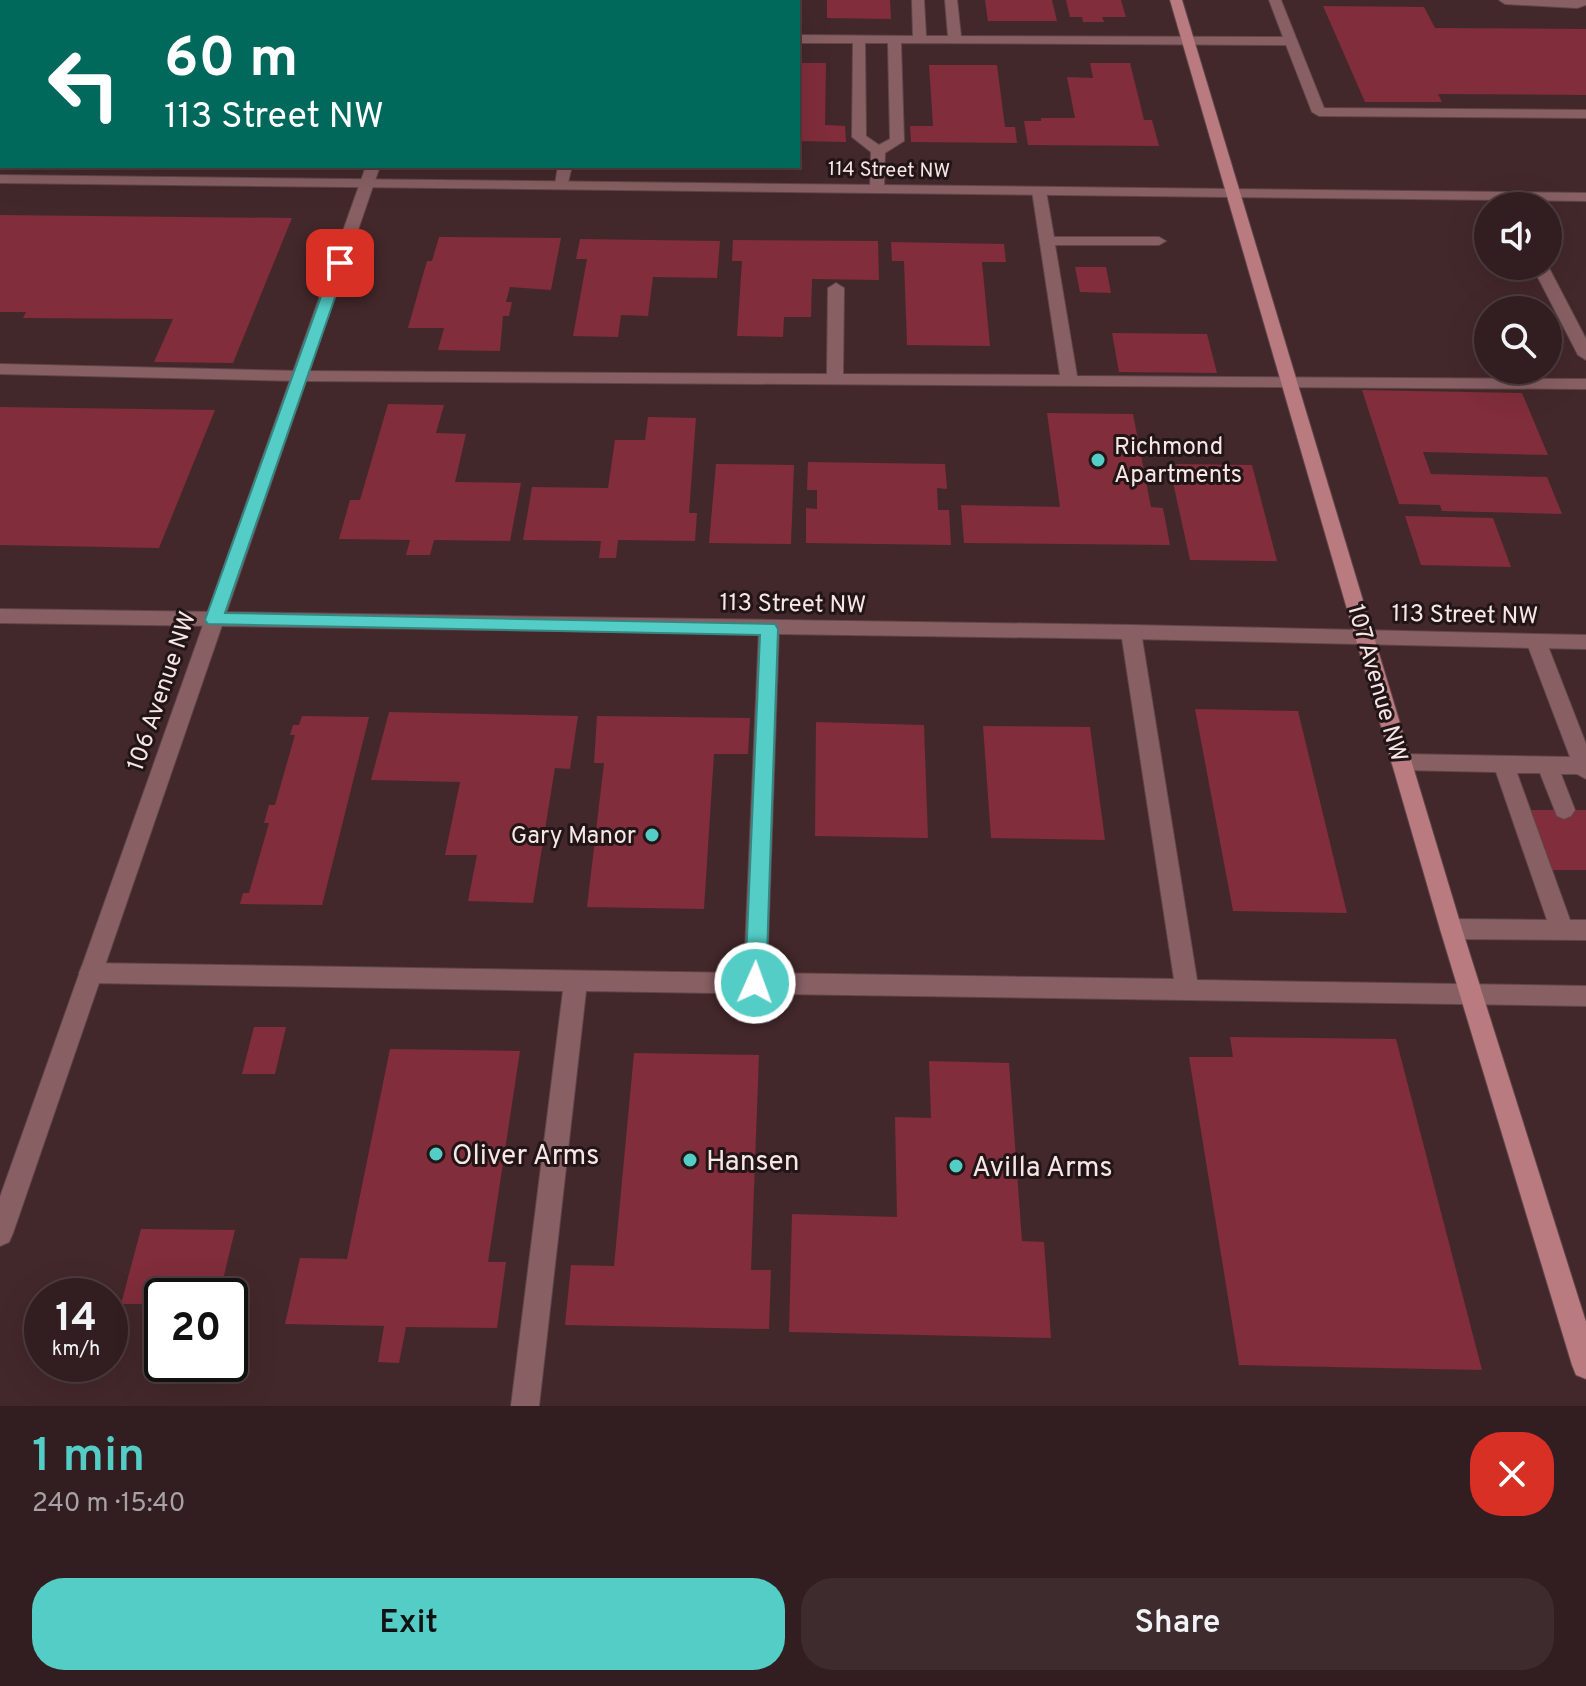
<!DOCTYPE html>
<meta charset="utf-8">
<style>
body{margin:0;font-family:Overpass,sans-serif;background:#3d2b2d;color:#f1f3f6;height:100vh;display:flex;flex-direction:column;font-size:30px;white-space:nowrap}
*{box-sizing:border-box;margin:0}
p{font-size:26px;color:#a8a2a5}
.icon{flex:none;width:44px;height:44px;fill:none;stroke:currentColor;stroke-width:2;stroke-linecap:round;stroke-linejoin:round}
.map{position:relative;height:1406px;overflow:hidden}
.side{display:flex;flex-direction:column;background:#321e20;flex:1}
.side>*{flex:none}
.banner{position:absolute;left:0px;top:0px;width:800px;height:168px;box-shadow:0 8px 32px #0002,0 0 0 2px #4d3c3e;background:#00695c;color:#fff;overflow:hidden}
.tools{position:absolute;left:1474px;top:192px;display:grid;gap:16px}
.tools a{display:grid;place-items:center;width:88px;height:88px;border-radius:50%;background:#321e20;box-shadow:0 8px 32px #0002,0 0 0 2px #4d3c3e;font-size:40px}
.speed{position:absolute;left:24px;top:1278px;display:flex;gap:16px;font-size:40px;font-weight:700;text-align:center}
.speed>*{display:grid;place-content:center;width:104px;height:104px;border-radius:50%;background:#321e20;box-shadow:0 8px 32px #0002,0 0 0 2px #4d3c3e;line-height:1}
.speed small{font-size:20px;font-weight:400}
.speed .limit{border:4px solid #111;border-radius:12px;background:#fff;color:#111}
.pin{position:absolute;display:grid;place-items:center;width:68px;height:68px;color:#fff;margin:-34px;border-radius:16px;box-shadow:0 4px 12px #0006}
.me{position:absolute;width:88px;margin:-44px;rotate:2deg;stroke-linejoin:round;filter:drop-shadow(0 0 6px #0008)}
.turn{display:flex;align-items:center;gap:28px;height:168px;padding:0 32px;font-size:36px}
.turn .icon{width:104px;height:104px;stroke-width:2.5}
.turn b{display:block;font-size:56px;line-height:68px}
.round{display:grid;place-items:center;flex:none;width:84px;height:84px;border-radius:32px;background:#3d2b2d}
.headline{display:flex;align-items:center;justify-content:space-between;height:136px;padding:0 32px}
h1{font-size:48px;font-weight:600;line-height:60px;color:#54cdc7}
.cta{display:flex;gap:16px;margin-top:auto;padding:16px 32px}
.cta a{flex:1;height:92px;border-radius:32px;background:#54cdc7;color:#111;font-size:32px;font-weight:600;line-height:92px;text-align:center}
.cta a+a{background:#3d2b2d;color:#f1f3f6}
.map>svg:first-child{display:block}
</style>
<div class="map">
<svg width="1586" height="1406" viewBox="0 0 1586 1406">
<rect width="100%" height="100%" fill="#43282b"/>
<path fill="#812d3b" d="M827,0H890L891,19L827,18Z
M985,0H1052L1057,21H988Z
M1066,0H1121L1126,17H1102L1104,22H1083L1082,17H1070Z
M1323,6L1424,7L1435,28L1586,29V95L1438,94L1442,102H1365Z
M798,63H826L825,125L845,126L846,142L798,141Z
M1090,63H1130L1144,120H1152L1159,146L1028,145L1024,121H1041V118H1075L1067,77L1093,78Z
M929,65H997L1005,127H1015L1017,143L911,142L910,126H933Z
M0,215L292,218L233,363L154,362L173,319L23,318L26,312H0Z
M439,237L561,238L551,290L510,287L506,302H512L509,316H503L500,351L438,350L444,328H408L427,261H432Z
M580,239L720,241L717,278L653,277L648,316L621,315L618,337L573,336L587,259H576Z
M733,240L878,241L879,280L812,279L811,317H784L783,337L737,336L742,261H732Z
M891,242L1004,244L1006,262H982L990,346L907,345L904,261H892Z
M1075,267H1106L1111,293L1080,292Z
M1112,333L1207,334L1217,373L1119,372Z
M1362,390L1522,393L1548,455L1423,452L1431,474L1547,477L1562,514L1442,511L1440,505L1399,504Z
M388,404L444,405L436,433L466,434L455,482L521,483L510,541L434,540L430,555H406L410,540L339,539L350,500H360Z
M0,407L215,410L159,548L0,545Z
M1047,413L1133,414L1151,507L1163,508L1170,545L964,543L961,505L1060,507Z
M648,417L696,418L689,513H697L695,541L618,540L616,558H599L601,541L523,540L532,487L608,488L615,440H645Z
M808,462L945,464L947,489L937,488L938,510H949L951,545L806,543V508L817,509V490H807Z
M716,464L794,465L791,544L709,543Z
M1176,464L1252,465L1277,561L1190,560L1171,473H1178Z
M1405,516L1493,518L1511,567L1421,565Z
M1195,709L1298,711L1347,913L1233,911Z
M389,712L578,716L570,769L555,768L533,903L468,901L477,855H445L460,782L371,780Z
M302,716L369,717L322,905L240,904L243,893H249L269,823H264L269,805H275L295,735H290L293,725H299Z
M597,716L750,718L748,754H714L704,909L587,907L604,763H594Z
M816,722L924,725L928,838L815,836Z
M983,726L1090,727L1105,840L991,838Z
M1527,810H1586V870H1550Z
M254,1027H286L275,1074H242Z
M1230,1037L1396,1039L1482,1370L1239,1365L1189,1057H1233Z
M390,1049L520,1051L488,1262H506L497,1328L406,1327L399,1363L378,1362L384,1326L285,1324L300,1258L347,1259Z
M634,1053L759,1055L751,1270H771L769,1329L565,1325L571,1265L614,1266Z
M929,1061L1009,1063L1022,1241L1044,1242L1051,1338L789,1332L792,1214L897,1217L895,1117L931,1118Z
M141,1229L235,1230L219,1296H162V1315H155L158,1304H121Z"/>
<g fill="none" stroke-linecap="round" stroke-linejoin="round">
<defs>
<path id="service" d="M658,0H670V2H658Z
M912,0H924L926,36H948L945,0H957L961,36L1283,37L1269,0H1281L1324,108L1586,110V118L1319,116L1312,112L1286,45L901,43L904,141L885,153L884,189L877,193L870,189L871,152L852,137L853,43H798V35L913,36ZM865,43H888L890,139L879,145L866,136Z
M1499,0H1586V5L1577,8L1505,4Z
M0,30H2V38H0Z
M558,166H572L567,187H557L555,184Z
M1039,187L1046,191L1054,237H1159L1166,241L1159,245H1055L1077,376L1586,379V389L300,381L0,374V364L300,371L827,374L828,288L836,283L844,288L843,374L1060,375L1032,191Z
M1532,266H1548L1586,339V360L1578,355Z
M769,622L779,629L767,973L1174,979L1121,632L1131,625L1141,632L1197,980L1586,986V1006L586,991L539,1406H511L563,991L90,983L82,980L79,973L82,966L90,963L744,973L759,629Z
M1536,634L1543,636L1546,641L1586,744V779L1577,774H1561L1575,810L1571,816L1564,819L1557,816L1540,773H1517L1570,920H1586V940L1451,939L1443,936L1440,929L1443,922L1451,919L1547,920L1496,772L1401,770L1394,768L1391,762L1394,756L1401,754L1570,757L1526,641L1529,636Z"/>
<path id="minor" d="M0,175L1586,193V201L0,183Z
M0,609L1131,625L1586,635V649L1131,639L0,623Z"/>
<path id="tertiary" d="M366,166H380L13,1233L9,1242L0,1246V1197Z"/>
<path id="secondary" d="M1170,0H1182L1462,929L1586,1322V1379L1576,1375L1572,1365L1440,929Z"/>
</defs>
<use href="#service" stroke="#604649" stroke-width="2"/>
<use href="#minor" stroke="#604649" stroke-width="2"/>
<use href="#tertiary" stroke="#604649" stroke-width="2"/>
<use href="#secondary" stroke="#604649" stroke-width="2"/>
<use href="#service" fill="#886064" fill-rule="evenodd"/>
<use href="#minor" fill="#886064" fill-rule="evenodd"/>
<use href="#tertiary" fill="#886064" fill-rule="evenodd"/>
<use href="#secondary" fill="#b97a80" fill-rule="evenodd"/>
</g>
<path fill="#54cdc7" stroke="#378581" stroke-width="2" d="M340,259L347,263L225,613L775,624L778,629L766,983L763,990L755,992L748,990L745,983L760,635L208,624L205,620L333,263Z"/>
<g fill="#54cdc7" stroke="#211516" stroke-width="3">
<circle cx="1098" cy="460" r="8"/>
<circle cx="652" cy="835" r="8"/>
<circle cx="436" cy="1154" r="8"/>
<circle cx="690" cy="1160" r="8"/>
<circle cx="956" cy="1166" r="8"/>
</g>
<g text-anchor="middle" stroke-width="6" stroke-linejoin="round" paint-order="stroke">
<g font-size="20" fill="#f8e5e6" stroke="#211516">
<text transform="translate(889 169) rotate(1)" y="7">114 Street NW</text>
</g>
<g font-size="24" fill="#f8e5e6" stroke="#211516" text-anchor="start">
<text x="1114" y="454">Richmond<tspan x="1114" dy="28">Apartments</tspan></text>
<text x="636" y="843" text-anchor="end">Gary Manor</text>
</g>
<g font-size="24" fill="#f8e5e6" stroke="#211516">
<text transform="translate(793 603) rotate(1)" y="8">113 Street NW</text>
<text transform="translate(1465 614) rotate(1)" y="8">113 Street NW</text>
<text transform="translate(1378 683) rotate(74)" y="8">107 Avenue NW</text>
<text transform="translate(161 691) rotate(-71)" y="8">106 Avenue NW</text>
</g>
<g font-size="28" fill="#f8e5e6" stroke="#211516" text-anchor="start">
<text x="452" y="1164">Oliver Arms</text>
<text x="706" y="1170">Hansen</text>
<text x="972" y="1176">Avilla Arms</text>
</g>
</g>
</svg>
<div class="tools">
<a><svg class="icon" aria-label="sound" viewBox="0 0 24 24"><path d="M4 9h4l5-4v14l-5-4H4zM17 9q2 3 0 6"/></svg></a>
<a><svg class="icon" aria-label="search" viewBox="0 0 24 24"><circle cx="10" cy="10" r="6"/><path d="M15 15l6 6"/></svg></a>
</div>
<div class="speed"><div>14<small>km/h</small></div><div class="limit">20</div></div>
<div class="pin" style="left:340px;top:263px;background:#d93025"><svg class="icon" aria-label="arrive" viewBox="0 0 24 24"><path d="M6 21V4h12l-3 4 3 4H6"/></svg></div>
<svg class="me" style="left:755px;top:983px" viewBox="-20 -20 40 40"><circle r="17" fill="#54cdc7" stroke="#fff" stroke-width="3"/><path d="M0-11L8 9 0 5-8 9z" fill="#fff"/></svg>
<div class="banner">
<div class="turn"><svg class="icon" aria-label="left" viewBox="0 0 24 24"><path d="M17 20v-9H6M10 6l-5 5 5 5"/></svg><div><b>60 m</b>113 Street NW</div></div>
</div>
</div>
<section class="side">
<div class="headline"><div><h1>1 min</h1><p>240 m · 15:40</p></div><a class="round" style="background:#d93025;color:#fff"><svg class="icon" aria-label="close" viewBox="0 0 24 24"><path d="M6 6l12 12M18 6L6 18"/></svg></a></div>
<div class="cta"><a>Exit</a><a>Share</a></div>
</section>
